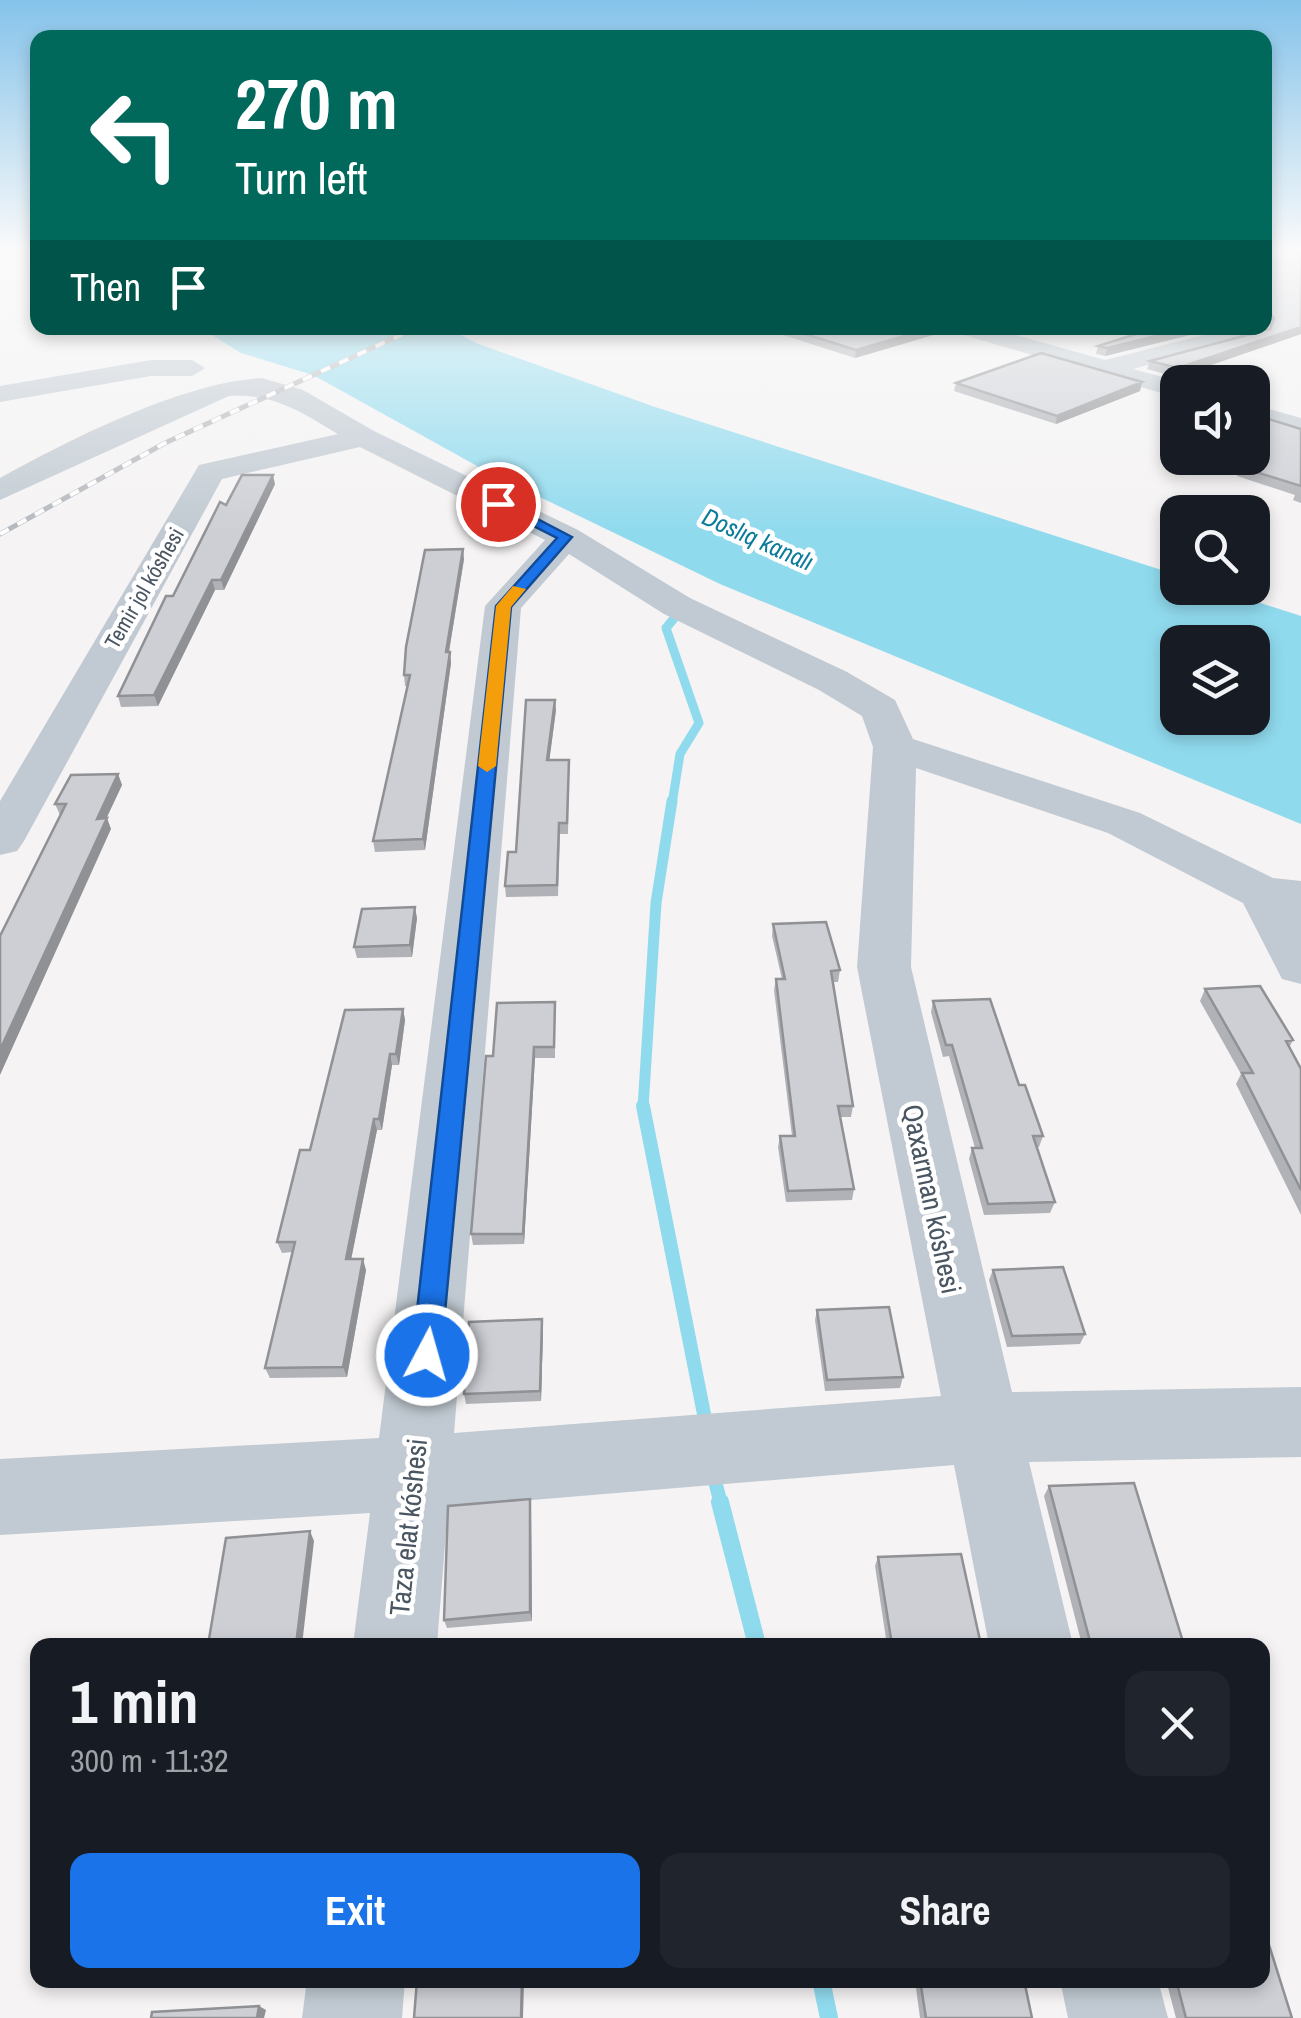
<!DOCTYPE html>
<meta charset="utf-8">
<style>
body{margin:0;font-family:"Archivo Narrow",sans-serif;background:#20242c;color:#f1f3f6;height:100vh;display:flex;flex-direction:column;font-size:38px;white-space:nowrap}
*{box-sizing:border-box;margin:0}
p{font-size:32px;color:#9ea1a6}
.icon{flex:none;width:55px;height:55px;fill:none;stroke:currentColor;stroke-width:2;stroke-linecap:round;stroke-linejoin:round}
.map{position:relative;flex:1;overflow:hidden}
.panel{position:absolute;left:30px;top:1638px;width:1240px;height:350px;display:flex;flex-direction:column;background:#171b24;border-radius:20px;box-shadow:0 5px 15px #0003}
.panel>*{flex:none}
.guide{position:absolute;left:30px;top:30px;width:1242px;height:305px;border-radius:20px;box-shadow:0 5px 15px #0003;background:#00695c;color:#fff;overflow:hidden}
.buttons{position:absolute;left:1160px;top:365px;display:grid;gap:20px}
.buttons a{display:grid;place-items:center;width:110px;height:110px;border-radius:20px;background:#171b24;box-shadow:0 5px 15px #0003;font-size:50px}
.pin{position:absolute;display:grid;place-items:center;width:85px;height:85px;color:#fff;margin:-42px;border:5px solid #fff;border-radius:50%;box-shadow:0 2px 10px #0007}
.me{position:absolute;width:110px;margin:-55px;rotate:6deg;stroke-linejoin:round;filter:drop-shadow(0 0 8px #0008)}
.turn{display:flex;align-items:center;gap:35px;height:210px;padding:0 40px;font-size:45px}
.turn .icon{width:130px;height:130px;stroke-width:2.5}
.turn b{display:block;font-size:70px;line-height:85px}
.then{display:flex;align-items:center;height:95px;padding:0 40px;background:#0003;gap:20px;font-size:38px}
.round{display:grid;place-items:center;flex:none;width:105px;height:105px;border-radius:20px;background:#20242c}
.headline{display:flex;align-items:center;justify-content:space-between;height:170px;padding:0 40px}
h1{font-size:60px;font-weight:700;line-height:75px}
.action{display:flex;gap:20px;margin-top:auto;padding:20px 40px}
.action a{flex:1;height:115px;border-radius:20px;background:#1a73e8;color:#fff;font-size:40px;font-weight:700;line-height:115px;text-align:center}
.action a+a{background:#20242c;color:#f1f3f6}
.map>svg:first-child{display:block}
</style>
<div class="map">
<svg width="1301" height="2018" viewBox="0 0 1301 2018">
<rect width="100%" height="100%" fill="#f5f3f3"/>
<path fill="#90daee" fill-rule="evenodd" d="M201,328H448L476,343L655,407L1177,575L1178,588H1214L1301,616V824L720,584L488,472L313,375L241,353ZM1178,642H1252V718H1178Z"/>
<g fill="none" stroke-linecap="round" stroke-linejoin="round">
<path stroke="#90daee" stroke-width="9" d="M672,804L680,754L699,723L666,628L681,610"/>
<path stroke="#90daee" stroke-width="11" d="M643,1108L656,903L672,801"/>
<path stroke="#90daee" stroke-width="14" d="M643,1106L704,1414
M716,1485L721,1504"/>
<path stroke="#90daee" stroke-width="18" d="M720,1502L757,1645
M821,1980L829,2018"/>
<path fill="#c1cad2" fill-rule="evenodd" d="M1265,323L1269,328L1266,333L1133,369L1181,382H1178V398L957,333L954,328H991L1105,360L1231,328H1265Z
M151,360H192L205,368L192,376H151L0,402V386Z
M262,378L303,390L374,431L578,530L690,598L847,672L895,700L913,739L1140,813L1273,878L1301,881V984L1282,979L1243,903L1108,833L916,768L911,967L1012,1392L1301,1387V1457L1029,1462L1073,1645H989L954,1465L448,1507L437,1645H353L370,1513L0,1535V1459L379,1438L485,606L545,540L360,447L222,479L24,841L17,851L0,855V801L199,465L338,434C301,412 274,393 229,396L0,500V478C70,439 183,382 262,378ZM569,554L664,614L819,690L862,716L873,747L857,967L941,1396L454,1433L521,608Z
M1252,404L1301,418V436L1252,421Z
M307,1980H405L402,2018H302Z
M1060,1980H1158L1168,2018H1068Z"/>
<defs>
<path id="rail" d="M0,534L165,443L416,328"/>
</defs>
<use href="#rail" stroke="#b5b8bd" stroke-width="5"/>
<use href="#rail" stroke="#fff" stroke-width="4" stroke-dasharray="10" stroke-linecap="butt"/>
</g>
<path fill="#b0b2b7" d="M1265,250L1301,334L1176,377L1147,369L1150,361L1270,329L1271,325L1265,319Z
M761,328H957L855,358Z
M1155,328H1218L1105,356L1096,354L1098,346Z
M1142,382L1140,391L1056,424L954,391L956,383Z
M1252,414L1301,429V503L1293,500L1295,495L1237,476L1240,467L1251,461L1239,458H1252Z
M275,484L224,590H215L158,706L121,707L118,696L226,505Z
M464,559L449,652L451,663L425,850L375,852L373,841L407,686H405L404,675Z
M556,710L549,760H569V770L568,834H560L558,896L506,897L505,886Z
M118,774L122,785L106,818L111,829L60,815L55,804Z
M417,918L412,957L357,958L354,947Z
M773,924L840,970L838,982H833L853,1106L851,1117H840L854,1189L852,1200L786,1202L778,1147L780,1136H792L774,990L776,979H782L772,936Z
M1205,989L1293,1040L1289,1048L1301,1069V1215L1236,1084L1241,1074L1200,1001Z
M933,1001L1019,1085L1043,1136L1039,1147H1037L1055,1202L1050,1213L984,1215L969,1159L972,1148H975L949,1056L943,1057L931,1012Z
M555,1002V1058H535L524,1244L473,1245L471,1234L493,1056Z
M403,1009L405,1020L399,1065H392L382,1130H377L351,1259L366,1270L347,1377L270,1378L265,1368L292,1252L282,1253L277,1242L310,1150Z
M993,1270L1085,1334L1080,1344L1007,1347L989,1280Z
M817,1310L903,1377L900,1388L825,1391L815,1320Z
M543,1330L541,1401L466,1404L464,1394Z
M1049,1486L1184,1645H1082L1044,1496Z
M531,1508L532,1621L447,1628L444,1620Z
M878,1557L981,1645H887L875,1566Z
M915,1980H1024L1032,2018H920Z
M1166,1980H1262L1292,2018H1176Z"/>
<path fill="#909195" d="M1301,327V334L1176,377L1178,368Z
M932,328H957L855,358L856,350Z
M1189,328H1218L1105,356L1107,348Z
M1142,382L1140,391L1056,424L1057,416Z
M273,475L275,484L224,590L221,580Z
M463,549L464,559L447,663L446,652Z
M212,580L215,590L158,706L154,695Z
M450,652L451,663L425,850L423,839Z
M555,700L556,710L548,771L547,760Z
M118,774L122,785L101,830L97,819Z
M107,818L111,829L0,1075V1050Z
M415,907L417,918L412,957L410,945Z
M403,1009L405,1020L399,1065L396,1054Z
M534,1047L535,1058L524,1244L523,1234Z
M390,1054L392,1065L382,1130L379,1119Z
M374,1119L377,1130L349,1270L346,1259Z
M363,1259L366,1270L347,1377L343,1367Z
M542,1319L543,1330L541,1401L540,1391Z
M530,1499L531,1508L532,1621L530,1612Z
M310,1531L314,1541L302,1645H296Z
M522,1980H524L523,2018H521Z
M259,2006L266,2010L264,2018H257Z"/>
<path fill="#cdcfd5" stroke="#909195" stroke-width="2.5" d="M1265,250H1301V327L1178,368L1150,361L1270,329L1274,318L1268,312L1265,315Z
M786,328H932L856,350Z
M1155,328H1189L1107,348L1098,346Z
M1041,353L1142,382L1057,416L956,383Z
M1252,414L1301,429V486L1240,467L1263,455L1252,452Z
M242,475H273L221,580H212L154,695L118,696L166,596H173L220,502L226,505Z
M463,549L446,652H450L423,839L373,841L410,675H404L406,647L425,550Z
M526,700H555L547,760H569L567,823H559L557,885L505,886L508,852H516Z
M118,774L97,819L107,818L0,1050V936L66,804H55L71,775Z
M415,907L410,945L354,947L362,909Z
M826,922L840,970L831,971L853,1106H838L854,1189L788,1191L780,1136H795L776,979H785L773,924Z
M1260,986L1293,1040L1286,1041L1301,1069V1190L1242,1073H1253L1205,989Z
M990,999L1019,1085H1025L1043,1136H1033L1055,1202L988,1204L972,1148H982L952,1045H946L933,1001Z
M555,1002L554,1047H534L523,1234H471L486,1056H493L497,1003Z
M403,1009L396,1054H390L379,1119H374L346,1259H363L343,1367L265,1368L295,1242H277L300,1150H310L345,1010Z
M1063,1267L1085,1334L1012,1336L993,1270Z
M889,1307L903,1377L827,1380L817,1310Z
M542,1319L540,1391L464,1394L469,1322Z
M1134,1483L1184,1645H1091L1049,1486Z
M530,1499V1612L444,1620L448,1506Z
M310,1531L296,1645H208L226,1538Z
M961,1554L981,1645H892L878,1557Z
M1263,1926L1292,2018H1186L1176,1980H1262Z
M417,1980H522L521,2018H414Z
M920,1980H1024L1032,2018H926Z
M259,2006L257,2018H151L152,2012Z"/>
<linearGradient id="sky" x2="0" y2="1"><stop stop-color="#85c3ea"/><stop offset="0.47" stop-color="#fafafa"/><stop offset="1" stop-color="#fafafa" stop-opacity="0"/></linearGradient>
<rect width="1301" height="533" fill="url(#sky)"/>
<path fill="#1a73e8" stroke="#114b97" stroke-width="2.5" d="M494,501H503L572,537L511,607L441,1355L437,1364L427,1368L416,1364L412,1355L496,606L557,538L494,506Z"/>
<path fill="#f59e0b" d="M513,586L526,589L511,607L496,766L487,772L478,766L496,606Z"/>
<g text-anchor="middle" stroke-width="9" stroke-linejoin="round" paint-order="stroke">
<g font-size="22" fill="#4a5661" stroke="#fff">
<text transform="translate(144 588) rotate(-60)" y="8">Temir jol kóshesi</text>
</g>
<g font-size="25" font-style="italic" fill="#0c7c9b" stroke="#fff">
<text transform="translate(758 539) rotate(24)" y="9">Doslıq kanalı</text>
</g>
<g font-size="28" fill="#4a5661" stroke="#fff">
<text transform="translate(932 1199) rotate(78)" y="10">Qaxarman kóshesi</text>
<text transform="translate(408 1527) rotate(-84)" y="10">Taza elat kóshesi</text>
</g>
</g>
</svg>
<div class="buttons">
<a><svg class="icon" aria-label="sound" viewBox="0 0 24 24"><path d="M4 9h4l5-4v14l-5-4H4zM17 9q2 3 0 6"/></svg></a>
<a><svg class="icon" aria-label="search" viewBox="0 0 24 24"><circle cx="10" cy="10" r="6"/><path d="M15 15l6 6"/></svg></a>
<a><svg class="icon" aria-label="layers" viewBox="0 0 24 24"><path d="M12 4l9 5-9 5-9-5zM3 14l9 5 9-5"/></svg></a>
</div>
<div class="pin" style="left:498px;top:504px;background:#d93025"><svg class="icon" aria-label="arrive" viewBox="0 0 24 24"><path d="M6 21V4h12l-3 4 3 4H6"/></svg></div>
<svg class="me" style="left:427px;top:1355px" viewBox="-20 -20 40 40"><circle r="17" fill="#1a73e8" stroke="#fff" stroke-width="3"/><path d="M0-11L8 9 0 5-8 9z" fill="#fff"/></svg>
<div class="guide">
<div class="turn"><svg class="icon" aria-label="left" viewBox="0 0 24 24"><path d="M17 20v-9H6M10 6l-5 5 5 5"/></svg><div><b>270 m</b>Turn left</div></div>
<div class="then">Then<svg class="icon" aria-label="arrive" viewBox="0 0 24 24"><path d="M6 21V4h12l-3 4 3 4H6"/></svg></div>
</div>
<section class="panel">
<div class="headline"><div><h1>1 min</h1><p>300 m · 11:32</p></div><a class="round"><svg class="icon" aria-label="close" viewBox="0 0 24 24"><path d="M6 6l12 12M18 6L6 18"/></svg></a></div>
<div class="action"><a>Exit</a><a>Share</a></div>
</section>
</div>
